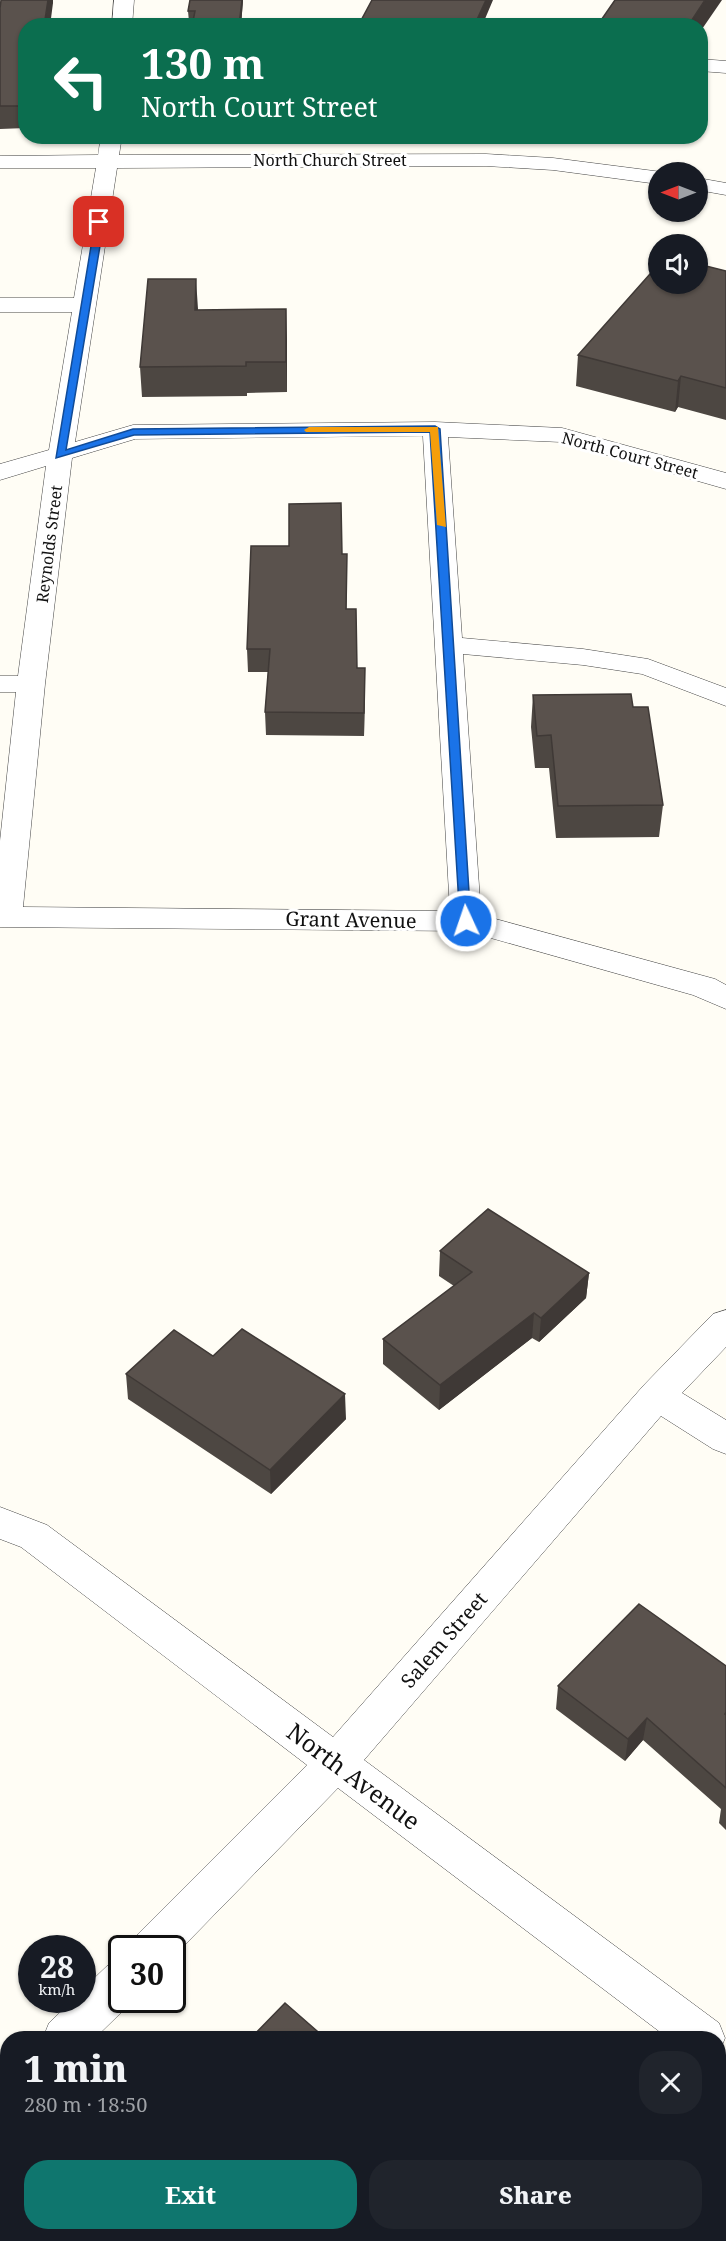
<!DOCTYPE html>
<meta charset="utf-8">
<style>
body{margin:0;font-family:"Noto Serif",serif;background:#20242c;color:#f1f3f6;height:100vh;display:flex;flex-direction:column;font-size:22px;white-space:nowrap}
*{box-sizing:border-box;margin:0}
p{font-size:20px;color:#9ea1a6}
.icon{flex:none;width:33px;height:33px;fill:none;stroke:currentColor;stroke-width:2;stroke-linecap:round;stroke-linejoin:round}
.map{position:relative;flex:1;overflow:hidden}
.details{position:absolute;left:0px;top:2031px;width:726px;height:210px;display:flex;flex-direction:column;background:#171b24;border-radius:24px 24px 0 0;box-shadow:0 2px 4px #0004}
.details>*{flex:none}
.banner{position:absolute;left:18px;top:18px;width:690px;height:126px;border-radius:24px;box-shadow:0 2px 4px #0004;background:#0b6e4f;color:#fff;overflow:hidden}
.needle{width:39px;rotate:270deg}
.buttons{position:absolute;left:648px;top:162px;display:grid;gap:12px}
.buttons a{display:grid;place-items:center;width:60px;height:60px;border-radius:50%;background:#171b24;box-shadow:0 2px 4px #0004;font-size:30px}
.speed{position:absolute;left:18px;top:1935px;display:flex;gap:12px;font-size:30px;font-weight:700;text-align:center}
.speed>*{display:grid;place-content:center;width:78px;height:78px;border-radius:50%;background:#171b24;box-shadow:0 2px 4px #0004;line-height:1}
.speed small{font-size:15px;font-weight:400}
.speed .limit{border:3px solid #111;border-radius:9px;background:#fff;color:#111}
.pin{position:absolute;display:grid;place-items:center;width:51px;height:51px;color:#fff;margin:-26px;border-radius:12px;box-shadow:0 3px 9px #0006}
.me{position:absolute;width:66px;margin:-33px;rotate:357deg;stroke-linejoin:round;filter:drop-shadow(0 0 4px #0008)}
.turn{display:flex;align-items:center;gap:21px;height:126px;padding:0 24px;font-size:27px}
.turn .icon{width:78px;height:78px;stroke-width:2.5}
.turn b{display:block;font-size:42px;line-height:51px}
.round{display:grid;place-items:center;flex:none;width:63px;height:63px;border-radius:24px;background:#20242c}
.overview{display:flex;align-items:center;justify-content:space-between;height:102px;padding:0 24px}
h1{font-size:36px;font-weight:800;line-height:45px}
.cta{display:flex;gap:12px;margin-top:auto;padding:12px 24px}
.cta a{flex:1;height:69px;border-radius:24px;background:#0f766e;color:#fff;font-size:24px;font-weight:800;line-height:69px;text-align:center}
.cta a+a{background:#20242c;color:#f1f3f6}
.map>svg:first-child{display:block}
</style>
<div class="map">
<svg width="726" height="2241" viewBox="0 0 726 2241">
<rect width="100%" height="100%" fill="#fffdf5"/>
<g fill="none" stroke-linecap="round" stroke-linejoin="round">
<defs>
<path id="minor" d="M114,0H134L132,26H112Z
M700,59L726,61V73L700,71Z
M101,136H122L119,155L486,154L553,158L662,172H658V184L553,170L486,166L117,168L75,442L133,425L435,422L562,428L726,473V489L561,442L448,437L462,638L583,649L648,659L726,688V706L642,674L583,665L463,654L481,915L715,979L726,985V1009L693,995L466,931L0,927V841L16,692H0V676H18L46,466L0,480V464L49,450L72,312H0V298H74L96,168H0V156L98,155ZM423,436L450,911L23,907L45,684L72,458L135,439Z
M698,178L726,183V195L698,190Z
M726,1310V1347L682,1393L726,1420V1454L713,1449L661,1416L364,1760L719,2023L725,2038L719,2053L718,2038H668L338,1788L172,1958V1948H132L138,1934L307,1765L21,1547L0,1539V1507L47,1525L333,1737L644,1385L713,1314Z
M122,1961V2000H134L95,2038H43L49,2023L73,2000H82V1990L107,1966Z
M8,2075V2123L0,2126V2078Z"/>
</defs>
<use href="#minor" stroke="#444" stroke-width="1"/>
<use href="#minor" fill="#fff" fill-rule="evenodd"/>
</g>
<path fill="#4d4742" d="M190,0H243L241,26L189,22L188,11Z
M53,3L26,26V128L0,129V9Z
M726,271V420L678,407L675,412L576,386L578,355Z
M198,310L287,339V392L247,393V396L142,397L140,367Z
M289,546L342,554L347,577L346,609L357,668H365L364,736L266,735L265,712L268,672H248L247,649Z
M533,695L633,707L663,805L659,837L556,838L549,768H535L531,727Z
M440,1251L589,1273L586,1298L539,1342L532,1338L439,1410L383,1364V1339L454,1286L439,1276Z
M213,1356L346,1419L271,1494L128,1399L126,1374Z
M726,1666V1830L719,1823L721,1809L643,1740L625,1761L556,1709L558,1686Z
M336,2234H494L503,2241H344Z"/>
<path fill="#3f3936" d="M48,0H53V3L50,26H44Z
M242,0H243L241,26H239Z
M486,0H493L482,26H474Z
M705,0H722L700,32V26H688Z
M196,279L198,309L196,340L195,310Z
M286,309L287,339V392L286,362Z
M681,376L678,407L675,412L678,381Z
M347,554V577L346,632V609Z
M365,668V691L364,736V713Z
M589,1273L586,1298L539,1342L541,1318Z
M534,1313L532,1338L439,1410L440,1385Z
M345,1394L346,1419L271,1494L270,1470Z
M647,1718L643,1740L625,1761L628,1739Z"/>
<path fill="#5a524d" stroke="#3f3936" stroke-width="1.5" d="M1,0H48L44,26H26V106H0V9Z
M190,0H242L239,26H192L195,11H188Z
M372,0H486L474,26H358Z
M615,0H705L688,26H597Z
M698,264L726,271V388L681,376L678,381L578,355L658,265V284H698Z
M148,279H196L195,310L286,309V362H246V366L140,367Z
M341,503L342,554H347L346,609H356L357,668H365L364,713L265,712L270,649H247L251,546H289V504Z
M631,694L633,707H648L663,805L558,806L551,735L537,736L533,695Z
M488,1209L589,1273L541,1318L534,1313L440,1385L383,1339L472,1272L440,1251Z
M242,1329L345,1394L270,1470L126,1374L174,1330L213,1356Z
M639,1604L726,1666V1712L725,1714L726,1715V1788L647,1718L628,1739L558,1686Z
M285,2003L325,2038H251Z
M358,2234H494L503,2241H366Z"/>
<path fill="#1a73e8" stroke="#114b97" stroke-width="1.5" d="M99,220L104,222L66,450L133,429L435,426L440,429L471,924L466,926L460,921L430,432L134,435L56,458L95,222Z"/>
<path fill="#f59e0b" d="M309,427H438L446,527L437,525L430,432H306L304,430Z"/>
<g text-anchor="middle" stroke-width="6" stroke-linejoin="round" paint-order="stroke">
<g font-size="16" fill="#111" stroke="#fff">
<text x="330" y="166">North Church Street</text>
<text transform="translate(630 455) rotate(15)" y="6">North Court Street</text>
<text transform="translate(49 544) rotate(-83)" y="6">Reynolds Street</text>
</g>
<g font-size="20" fill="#111" stroke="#fff">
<text transform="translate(351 920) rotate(1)" y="7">Grant Avenue</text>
<text transform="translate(444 1640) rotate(-49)" y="7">Salem Street</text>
</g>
<g font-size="24" fill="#111" stroke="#fff">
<text transform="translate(353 1777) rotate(37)" y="8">North Avenue</text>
</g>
</g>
</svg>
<div class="buttons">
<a><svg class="needle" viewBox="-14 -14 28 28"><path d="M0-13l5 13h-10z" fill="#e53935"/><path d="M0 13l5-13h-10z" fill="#9ea1a6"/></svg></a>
<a><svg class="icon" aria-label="sound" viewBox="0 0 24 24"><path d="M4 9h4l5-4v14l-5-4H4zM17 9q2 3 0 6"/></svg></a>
</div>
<div class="speed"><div>28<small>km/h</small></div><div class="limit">30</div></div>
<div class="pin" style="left:99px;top:222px;background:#d93025"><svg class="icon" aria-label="arrive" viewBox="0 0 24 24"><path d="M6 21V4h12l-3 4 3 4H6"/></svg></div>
<svg class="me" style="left:466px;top:921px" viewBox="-20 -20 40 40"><circle r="17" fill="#1a73e8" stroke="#fff" stroke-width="3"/><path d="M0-11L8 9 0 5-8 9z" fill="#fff"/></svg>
<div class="banner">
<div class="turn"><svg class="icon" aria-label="left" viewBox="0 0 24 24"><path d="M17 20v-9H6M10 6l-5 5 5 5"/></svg><div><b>130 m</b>North Court Street</div></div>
</div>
<section class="details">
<div class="overview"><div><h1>1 min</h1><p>280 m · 18:50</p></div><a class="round"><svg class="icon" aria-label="close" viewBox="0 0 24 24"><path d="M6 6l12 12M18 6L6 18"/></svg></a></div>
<div class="cta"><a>Exit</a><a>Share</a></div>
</section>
</div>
